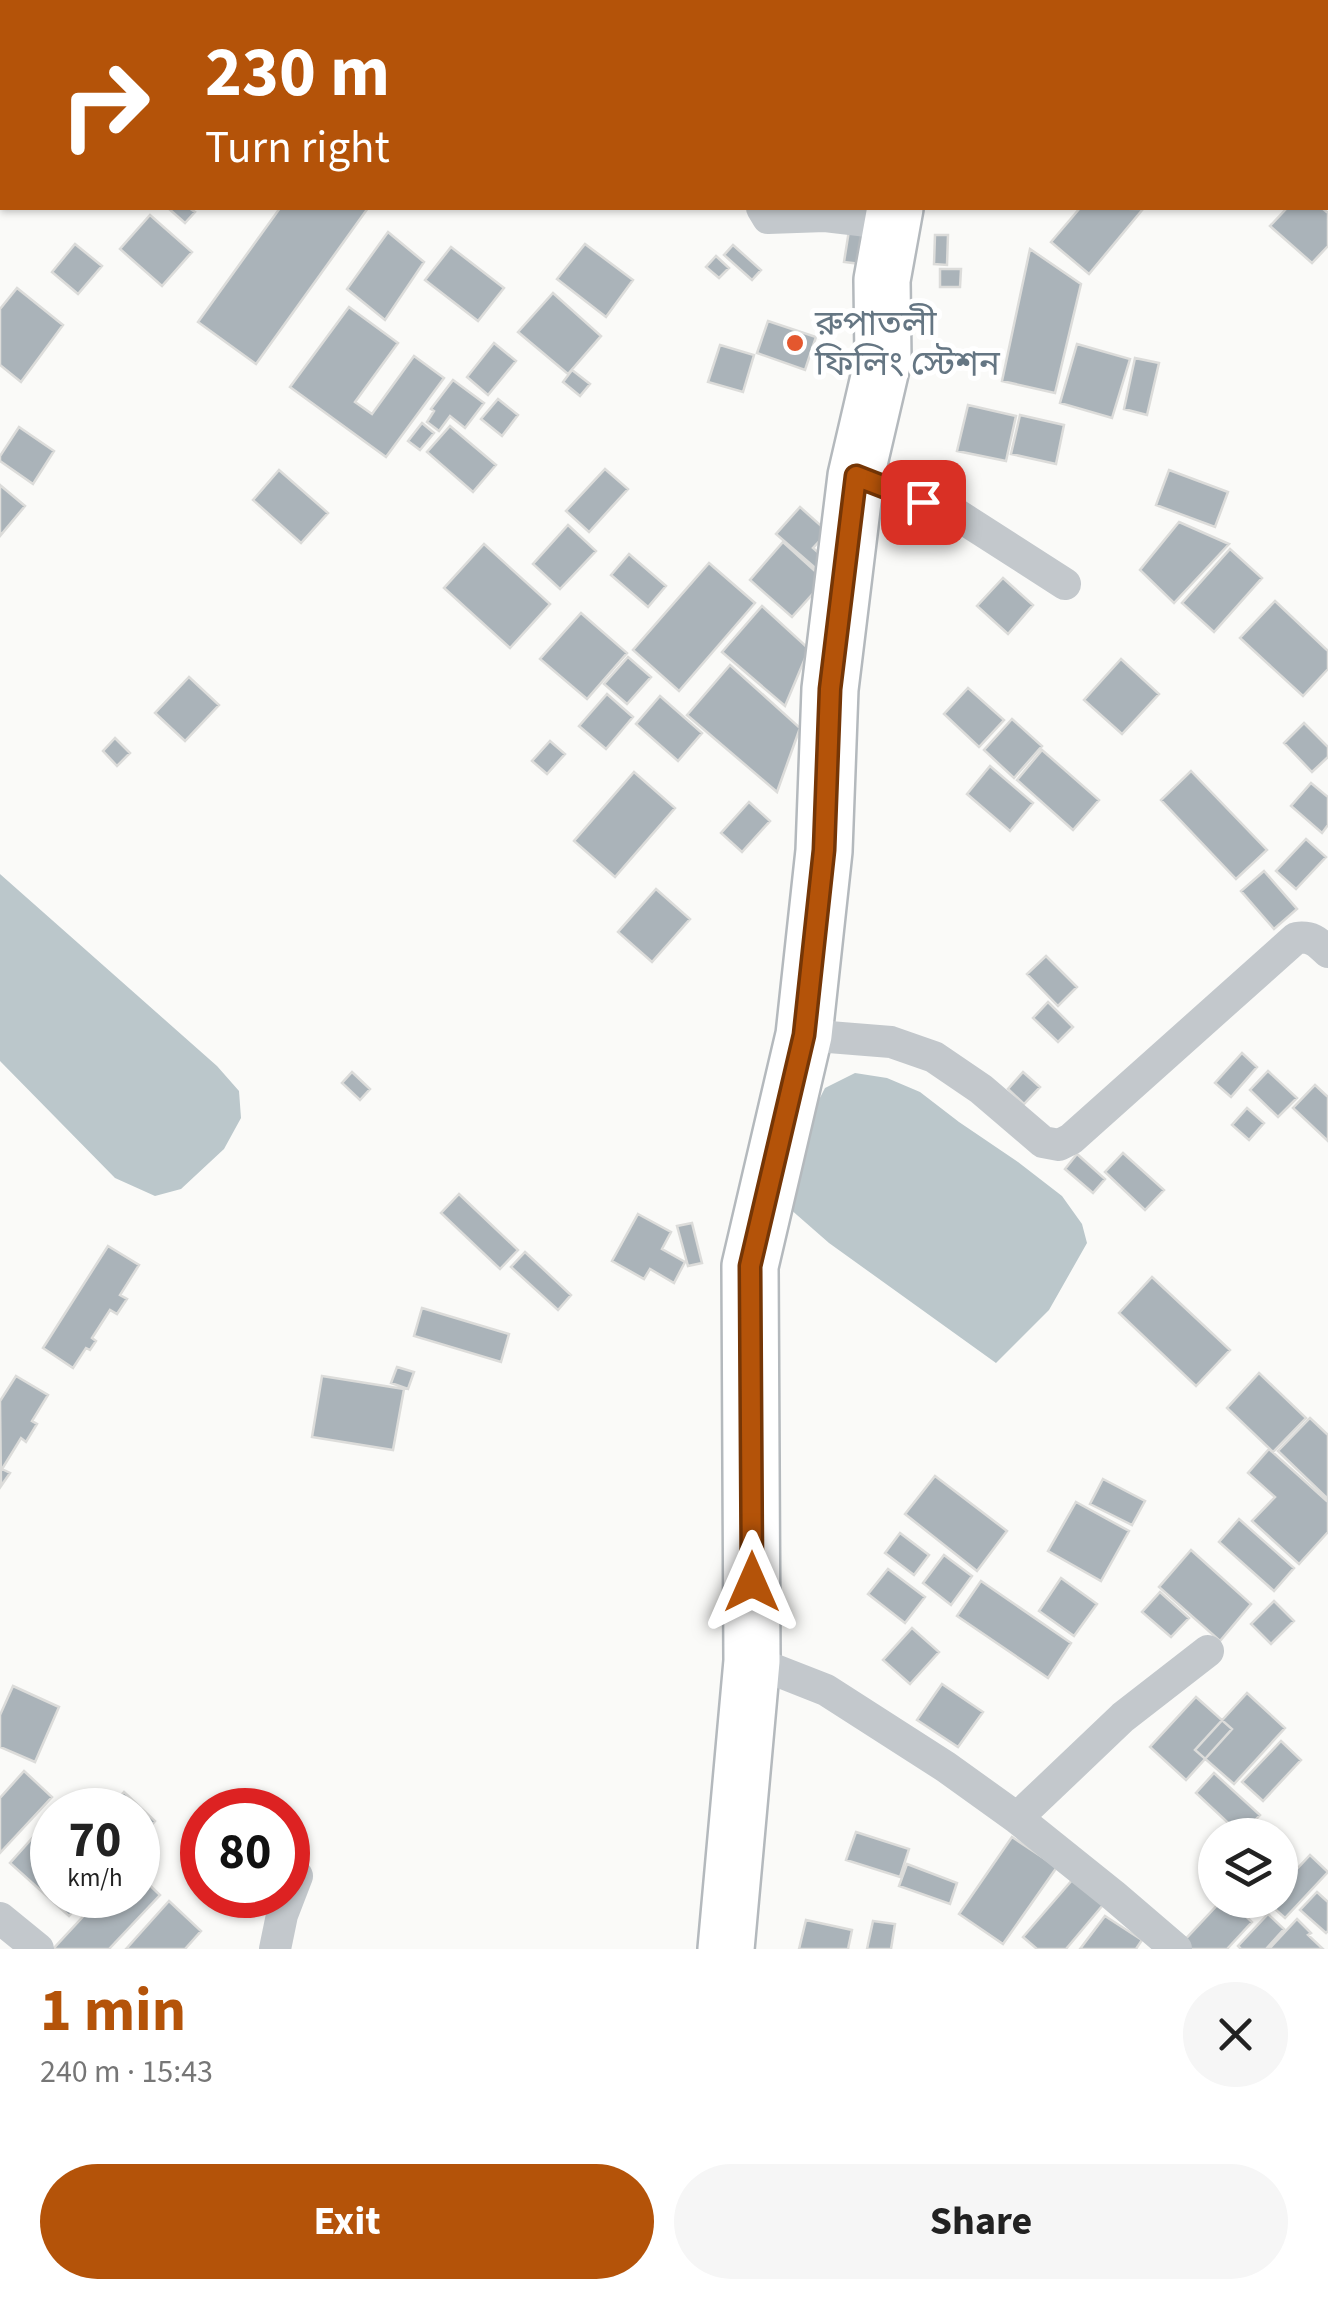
<!DOCTYPE html>
<meta charset="utf-8">
<style>
body{margin:0;font-family:"Source Sans 3","Noto Sans Bengali",sans-serif;background:#f6f6f6;color:#222;height:100vh;display:flex;flex-direction:column;font-size:38px;white-space:nowrap}
*{box-sizing:border-box;margin:0}
p{font-size:32px;color:#767676}
.icon{flex:none;width:55px;height:55px;fill:none;stroke:currentColor;stroke-width:2;stroke-linecap:round;stroke-linejoin:round}
.map{position:relative;height:1949px;overflow:hidden}
.panel{display:flex;flex-direction:column;background:#fff;flex:1}
.panel>*{flex:none}
.guide{position:absolute;left:0px;top:0px;width:1330px;height:210px;box-shadow:0 2px 8px #0004;background:#b45309;color:#fff;overflow:hidden}
.controls{position:absolute;left:1198px;top:1818px;display:grid;gap:20px}
.controls a{display:grid;place-items:center;width:100px;height:100px;border-radius:50%;background:#fff;box-shadow:0 2px 8px #0004;font-size:50px}
.speed{position:absolute;left:30px;top:1788px;display:flex;gap:20px;font-size:50px;font-weight:700;text-align:center}
.speed>*{display:grid;place-content:center;width:130px;height:130px;border-radius:50%;background:#fff;box-shadow:0 2px 8px #0004;line-height:1}
.speed small{font-size:25px;font-weight:400}
.speed .limit{border:15px solid #d22;background:#fff;color:#111}
.pin{position:absolute;display:grid;place-items:center;width:85px;height:85px;color:#fff;margin:-42px;border-radius:20px;box-shadow:0 5px 15px #0006}
.me{position:absolute;width:110px;margin:-55px;rotate:0deg;stroke-linejoin:round;filter:drop-shadow(0 0 8px #0008)}
.turn{display:flex;align-items:center;gap:35px;height:210px;padding:0 40px;font-size:45px}
.turn .icon{width:130px;height:130px;stroke-width:2.5}
.turn b{display:block;font-size:70px;line-height:85px}
.round{display:grid;place-items:center;flex:none;width:105px;height:105px;border-radius:52px;background:#f6f6f6}
.summary{display:flex;align-items:center;justify-content:space-between;height:170px;padding:0 40px}
h1{font-size:60px;font-weight:700;line-height:75px;color:#b45309}
.primary-button{display:flex;gap:20px;margin-top:auto;padding:20px 40px}
.primary-button a{flex:1;height:115px;border-radius:60px;background:#b45309;color:#fff;font-size:40px;font-weight:700;line-height:115px;text-align:center}
.primary-button a+a{background:#f6f6f6;color:#222}
.map>svg:first-child{display:block}
</style>
<div class="map">
<svg width="1328" height="1949" viewBox="0 0 1328 1949">
<rect width="100%" height="100%" fill="#fafaf8"/>
<path fill="#bbc7cb" d="M0,874L217,1066L239,1091L241,1118L224,1149L181,1189L155,1196L115,1178L0,1061Z
M855,1073L887,1078L920,1092L959,1122L1018,1162L1062,1196L1082,1224L1087,1243L1049,1310L996,1363L829,1243L789,1208L805,1127L825,1088Z"/>
<path fill="#aab3b9" stroke="#dcdcda" stroke-width="2.5" d="M1187,0H1282L1285,2H1185Z
M168,208H189L195,212L185,223Z
M280,208H368L256,364L198,322Z
M1080,208L1143,209L1089,274L1051,242Z
M1287,208H1322L1328,213V246L1312,263L1270,226Z
M150,215L192,252L162,286L120,249Z
M850,224L867,227L861,264L844,262Z
M388,232L424,262L385,320L347,289Z
M935,235H948L947,265L934,264Z
M75,244L102,266L78,294L52,272Z
M585,244L633,280L606,317L557,279Z
M733,245L761,270L752,280L724,255Z
M451,247L504,288L478,321L425,280Z
M1030,249L1081,284L1055,393L1002,381Z
M716,256L729,268L719,278L706,267Z
M940,269H961L960,287H940Z
M17,288L63,325L21,382L0,365V309Z
M553,293L601,336L568,374L518,332Z
M349,307L398,343L355,402L372,414L414,356L444,378L386,457L290,387Z
M768,321L816,337L805,370L757,353Z
M494,343L516,361L488,395L467,377Z
M1077,344L1130,359L1112,418L1060,403Z
M720,345L754,355L743,392L708,382Z
M1135,358L1159,363L1147,415L1124,409Z
M572,370L590,384L580,396L563,382Z
M453,380L484,403L465,428L450,416L439,431L427,422L434,411L431,409Z
M498,399L518,415L502,436L481,419Z
M968,405L1016,416L1006,461L957,451Z
M1020,415L1064,425L1056,464L1011,454Z
M422,423L434,433L420,450L408,441Z
M450,426L496,465L473,492L427,452Z
M19,427L54,451L33,484L0,461V456Z
M605,469L628,489L589,532L566,511Z
M279,470L328,513L301,543L253,500Z
M1169,470L1228,492L1215,527L1156,505Z
M0,485L25,506L0,536Z
M800,507L828,532L813,548L830,563L821,573L776,534Z
M1179,522L1229,544L1174,603L1140,570Z
M568,525L596,551L560,589L533,564Z
M783,542L825,580L792,617L750,580Z
M484,544L550,604L510,648L444,588Z
M1230,549L1262,578L1214,632L1182,603Z
M629,554L666,586L648,607L611,575Z
M709,563L755,603L679,691L633,650Z
M1003,578L1033,605L1008,634L977,606Z
M1275,601L1328,651V669L1303,696L1240,638Z
M762,606L809,649L785,706L722,652Z
M581,613L627,653L587,699L540,659Z
M628,657L651,677L627,704L604,684Z
M1121,659L1159,694L1122,734L1084,700Z
M730,665L800,728L777,792L687,715Z
M189,677L219,705L185,741L155,713Z
M968,688L1004,720L979,747L944,714Z
M607,694L633,717L606,749L579,726Z
M660,696L702,733L678,761L636,724Z
M1012,719L1042,746L1014,778L984,750Z
M1304,723L1328,747V757L1312,772L1284,743Z
M115,738L130,753L117,766L103,751Z
M550,741L565,754L547,774L532,761Z
M1042,750L1099,800L1073,830L1017,780Z
M990,766L1033,803L1010,831L967,794Z
M1191,771L1267,850L1236,879L1161,800Z
M634,772L675,808L615,877L574,841Z
M1311,783L1328,797V825L1322,833L1291,806Z
M749,802L770,821L742,852L721,833Z
M1306,839L1326,857L1296,889L1276,871Z
M1264,871L1297,909L1274,929L1241,891Z
M656,889L690,919L652,962L618,932Z
M1046,956L1077,987L1058,1006L1027,974Z
M1048,1002L1073,1027L1058,1042L1033,1018Z
M1242,1053L1257,1067L1231,1097L1215,1083Z
M1268,1071L1297,1098L1278,1117L1250,1090Z
M352,1072L370,1089L360,1100L342,1083Z
M1023,1072L1040,1087L1024,1104L1008,1089Z
M1315,1085L1328,1097V1141L1293,1108Z
M1247,1108L1264,1123L1249,1140L1232,1125Z
M1123,1153L1164,1190L1145,1210L1105,1172Z
M1077,1154L1105,1179L1093,1193L1065,1169Z
M459,1194L518,1250L500,1269L441,1213Z
M638,1214L671,1232L662,1249L685,1262L674,1283L650,1269L644,1279L612,1261Z
M692,1223L702,1263L688,1266L677,1226Z
M108,1246L139,1265L120,1295L127,1299L117,1314L110,1310L92,1338L96,1341L90,1350L86,1348L73,1368L43,1348Z
M525,1252L571,1295L558,1310L511,1267Z
M1152,1277L1230,1350L1196,1386L1119,1313Z
M422,1308L509,1334L501,1362L414,1336Z
M397,1367L414,1372L408,1389L391,1383Z
M1259,1373L1306,1418L1273,1452L1227,1408Z
M16,1376L48,1395L32,1421L37,1424L26,1442L21,1438L2,1469L10,1473L1,1486L0,1401Z
M322,1376L404,1389L393,1450L312,1437Z
M1310,1418L1328,1435V1499L1278,1451Z
M1269,1449L1328,1502V1532L1299,1564L1252,1521L1275,1497L1248,1473Z
M935,1476L1007,1531L977,1571L905,1514Z
M1103,1479L1145,1501L1132,1525L1090,1504Z
M1076,1502L1129,1531L1101,1581L1048,1551Z
M1239,1519L1294,1568L1274,1591L1219,1542Z
M900,1533L929,1555L914,1575L885,1553Z
M1191,1550L1251,1604L1220,1641L1159,1587Z
M944,1555L972,1576L951,1605L923,1583Z
M888,1569L925,1597L905,1623L868,1594Z
M1061,1578L1097,1604L1074,1636L1039,1611Z
M981,1581L1071,1643L1048,1678L957,1616Z
M1160,1592L1189,1618L1171,1637L1142,1612Z
M1274,1601L1294,1621L1271,1644L1251,1624Z
M912,1628L939,1652L910,1684L883,1660Z
M942,1684L983,1712L958,1747L917,1720Z
M13,1686L59,1707L35,1762L0,1747V1715Z
M1247,1693L1285,1728L1234,1784L1195,1750Z
M1196,1697L1232,1729L1186,1780L1150,1747Z
M1281,1741L1301,1760L1263,1801L1242,1782Z
M24,1771L52,1797L0,1853V1798Z
M1214,1773L1260,1815L1241,1835L1196,1793Z
M124,1792L155,1821L138,1841V1810H108Z
M52,1816V1895H88L69,1916L10,1863Z
M856,1832L909,1849L900,1877L846,1860Z
M1012,1837L1057,1867L1003,1944L959,1914Z
M1310,1855L1328,1872L1285,1918L1267,1902L1280,1900V1887Z
M907,1864L957,1883L950,1904L899,1886Z
M138,1874L160,1895L109,1949H53L103,1895H138Z
M1073,1879L1103,1905L1066,1949H1037L1023,1937Z
M1317,1892L1328,1902V1931L1326,1933L1300,1910Z
M1222,1900H1229L1252,1922L1227,1949H1187L1181,1944Z
M169,1901L201,1931L185,1949H126Z
M1268,1914L1284,1929L1266,1949H1241L1238,1946Z
M1105,1916L1142,1940L1136,1949H1080Z
M1297,1919L1311,1933L1308,1935L1323,1949H1269Z
M806,1920L852,1930L848,1949H799Z
M873,1921L895,1924L891,1949H867Z"/>
<g fill="none" stroke-linecap="round" stroke-linejoin="round">
<defs>
<path id="trunk" d="M923,2V0
M726,1949L752,1661L750,1266L804,1035L824,851L830,689L856,476L883,360L882,280L895,208"/>
</defs>
<use href="#trunk" stroke="#b4b9bd" stroke-width="60"/>
<path stroke="#c3c8cc" stroke-width="32" d="M561,0L564,2
M762,208L768,218L825,216L893,224
M856,476L956,514L1065,584
M804,1035L891,1042L934,1057L981,1089L1043,1142L1059,1145L1071,1139L1296,938C1311,936 1317,941 1328,952
M752,1661L826,1690L946,1767L1017,1818L1113,1895L1176,1949
M1017,1818L1123,1717L1208,1651
M0,1918L38,1949
M275,1949L282,1915L297,1876"/>
<use href="#trunk" stroke="#fff" stroke-width="55"/>
</g>
<g fill="none" stroke-linecap="round" stroke-linejoin="round">
<defs>
<path id="route" d="M752,1582L750,1266L804,1035L824,850L830,689L856,476L923,502"/>
</defs>
<use href="#route" stroke="#753606" stroke-width="25"/>
<use href="#route" stroke="#b45309" stroke-width="18"/>
</g>
<circle fill="#e4572e" stroke="#fff" stroke-width="4" cx="795" cy="343" r="10"/>
<g text-anchor="middle" stroke-width="10" stroke-linejoin="round" paint-order="stroke">
<g font-size="35" fill="#657683" stroke="#fff" text-anchor="start">
<text x="815" y="335">রুপাতলী<tspan x="815" dy="40">ফিলিং স্টেশন</tspan></text>
</g>
</g>
</svg>
<div class="controls">
<a><svg class="icon" aria-label="layers" viewBox="0 0 24 24"><path d="M12 4l9 5-9 5-9-5zM3 14l9 5 9-5"/></svg></a>
</div>
<div class="speed"><div>70<small>km/h</small></div><div class="limit">80</div></div>
<div class="pin" style="left:923px;top:502px;background:#d93025"><svg class="icon" aria-label="arrive" viewBox="0 0 24 24"><path d="M6 21V4h12l-3 4 3 4H6"/></svg></div>
<svg class="me" style="left:752px;top:1582px" viewBox="-20 -20 40 40"><path d="M0-17L14 15 0 8-14 15z" fill="#b45309" stroke="#fff" stroke-width="4"/></svg>
<div class="guide">
<div class="turn"><svg class="icon" aria-label="right" viewBox="0 0 24 24"><path d="M7 20v-9h11M14 6l5 5-5 5"/></svg><div><b>230 m</b>Turn right</div></div>
</div>
</div>
<section class="panel">
<div class="summary"><div><h1>1 min</h1><p>240 m · 15:43</p></div><a class="round"><svg class="icon" aria-label="close" viewBox="0 0 24 24"><path d="M6 6l12 12M18 6L6 18"/></svg></a></div>
<div class="primary-button"><a>Exit</a><a>Share</a></div>
</section>
